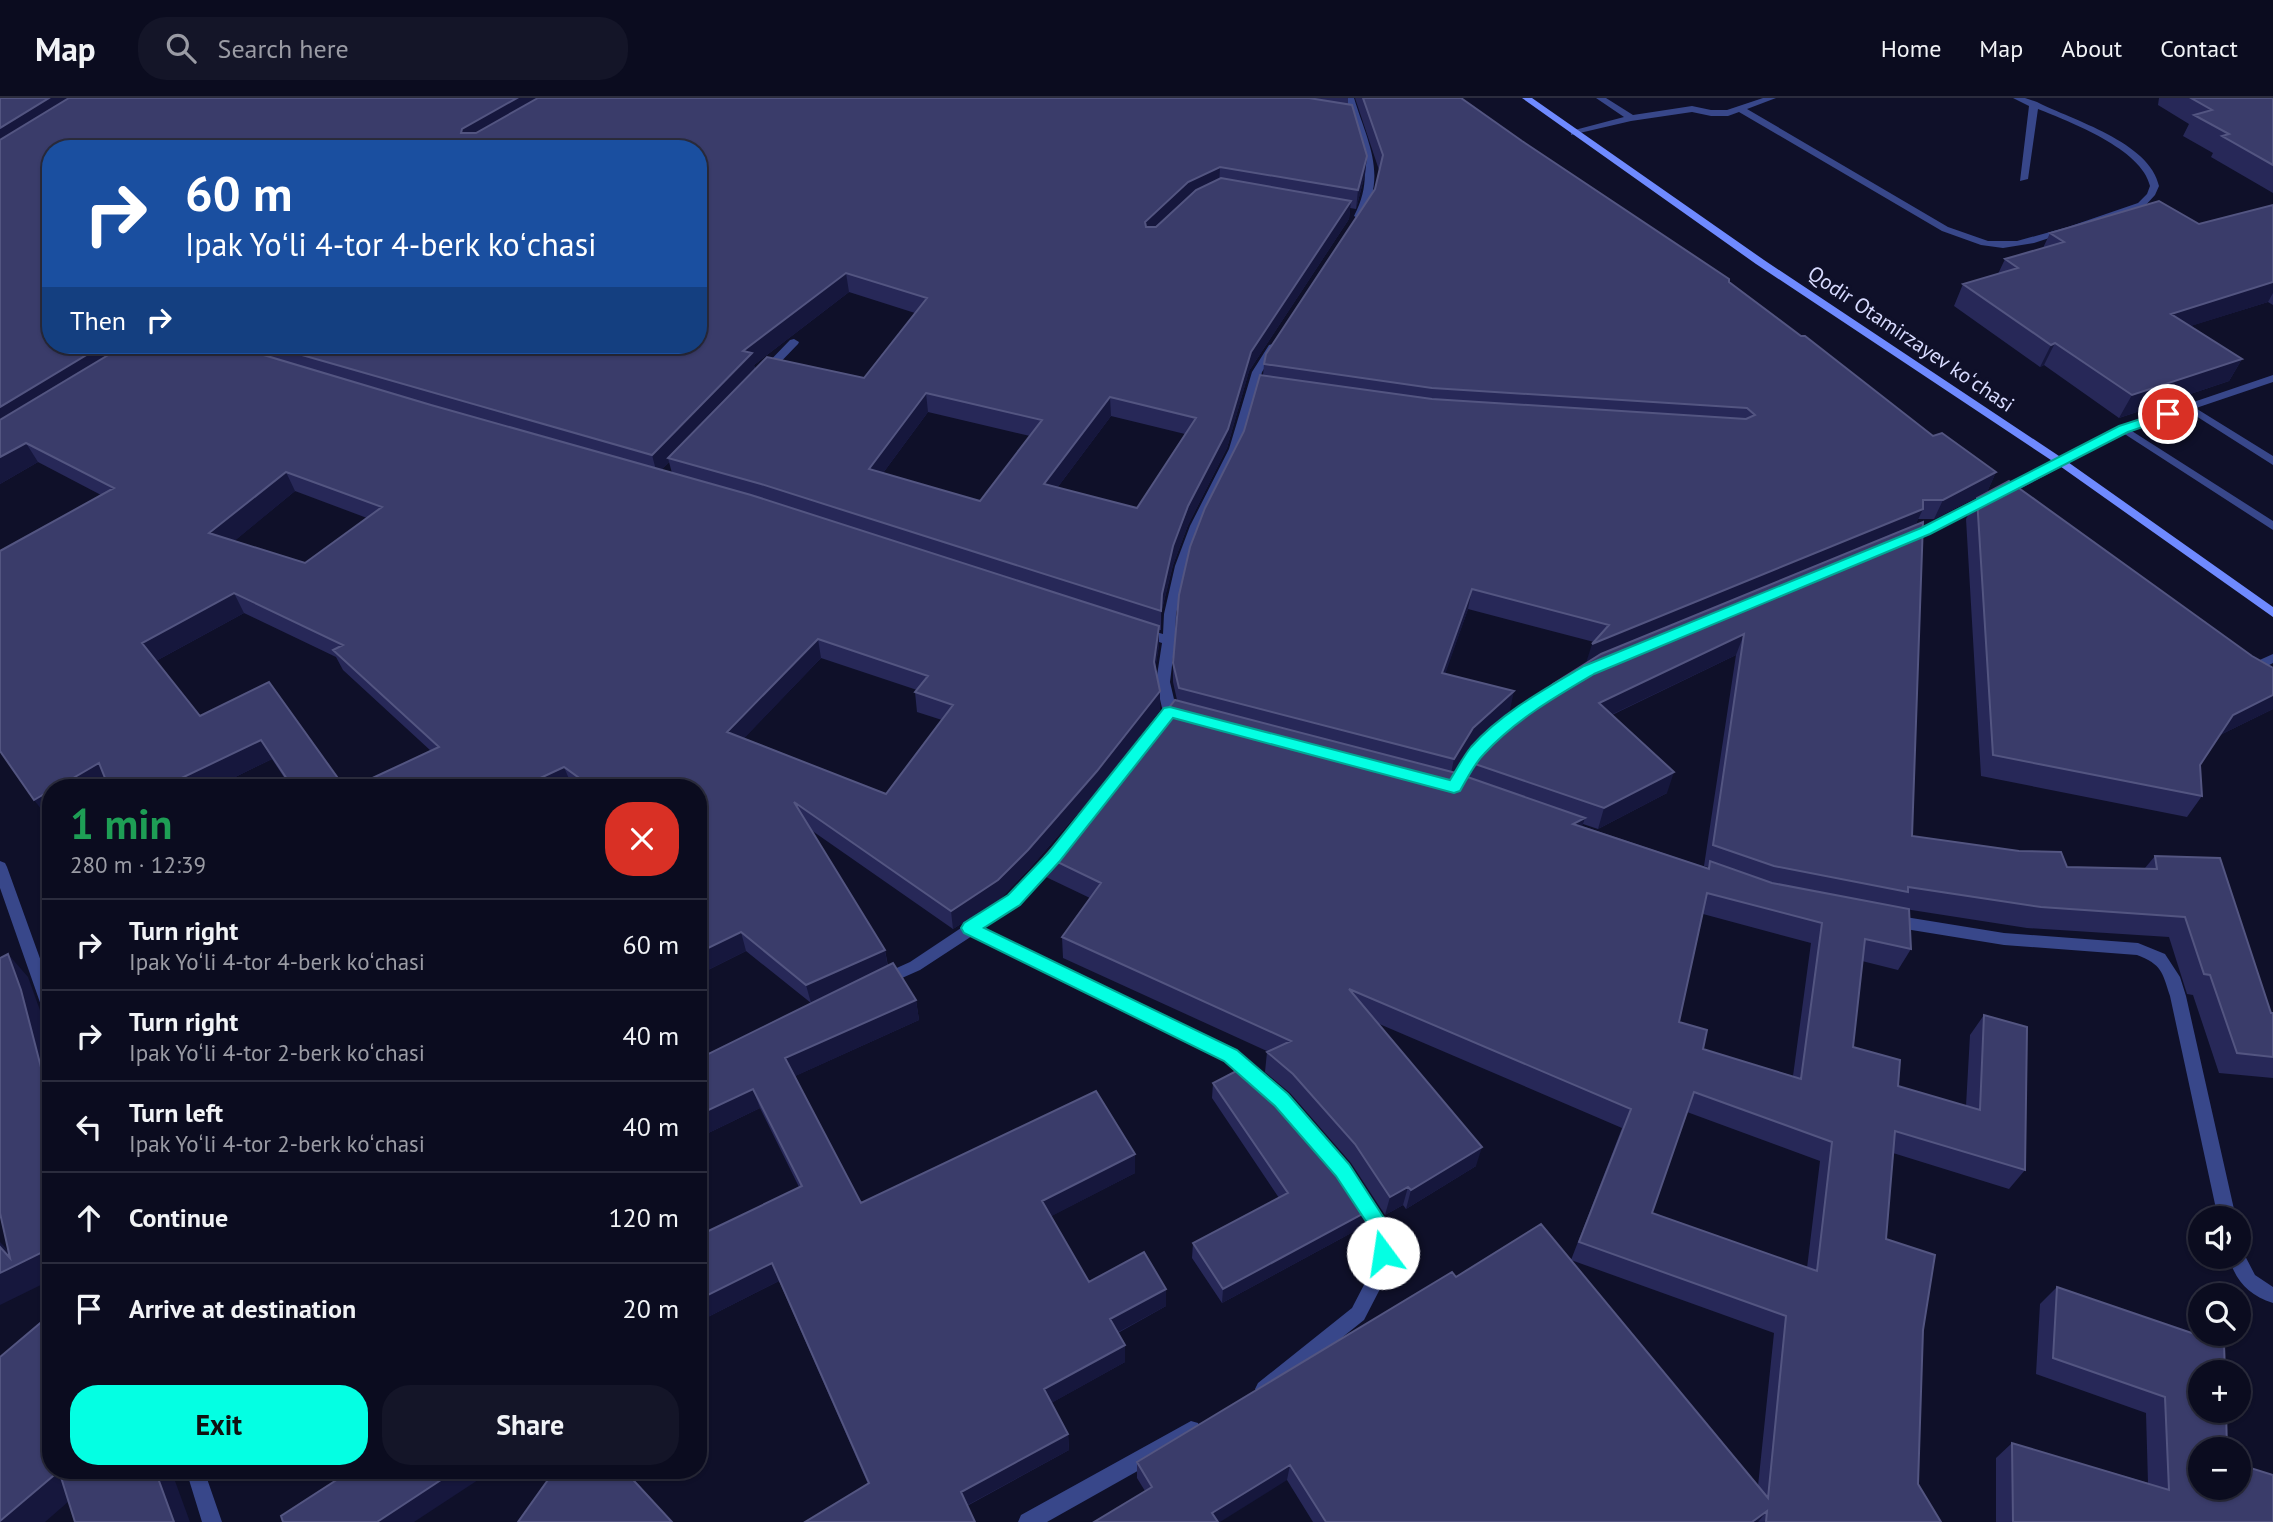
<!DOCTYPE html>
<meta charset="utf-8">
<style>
body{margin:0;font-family:"PT Sans",sans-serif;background:#141528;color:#f1f3f6;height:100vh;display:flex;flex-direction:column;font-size:26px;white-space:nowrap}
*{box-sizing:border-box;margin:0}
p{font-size:23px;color:#9a9ba4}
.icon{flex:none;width:38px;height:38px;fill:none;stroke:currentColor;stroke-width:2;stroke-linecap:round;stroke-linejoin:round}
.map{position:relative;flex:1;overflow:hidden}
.side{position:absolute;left:42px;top:681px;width:665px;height:700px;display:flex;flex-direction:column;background:#0b0c1f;border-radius:28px;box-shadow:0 2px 5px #0004,0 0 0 2px #2b2c3d}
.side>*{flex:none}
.hud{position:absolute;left:42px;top:42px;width:665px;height:214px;border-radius:28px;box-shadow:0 2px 5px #0004,0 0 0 2px #2b2c3d;background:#1a4fa0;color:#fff;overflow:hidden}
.fabs{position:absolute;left:2188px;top:1108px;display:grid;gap:14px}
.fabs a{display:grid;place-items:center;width:63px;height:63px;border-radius:50%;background:#0b0c1f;box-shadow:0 2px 5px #0004,0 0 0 2px #2b2c3d;font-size:35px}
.pin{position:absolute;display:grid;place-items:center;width:60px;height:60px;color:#fff;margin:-30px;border:4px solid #fff;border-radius:50%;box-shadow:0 2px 7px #0007}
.me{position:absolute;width:77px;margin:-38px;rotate:346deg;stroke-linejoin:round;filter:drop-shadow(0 0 5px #0008)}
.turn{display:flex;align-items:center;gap:24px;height:147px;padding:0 28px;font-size:32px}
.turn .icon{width:91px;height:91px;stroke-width:2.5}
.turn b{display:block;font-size:49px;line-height:60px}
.then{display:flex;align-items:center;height:66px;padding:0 28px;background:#0003;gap:14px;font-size:26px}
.round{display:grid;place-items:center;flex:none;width:74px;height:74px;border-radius:28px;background:#141528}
.summary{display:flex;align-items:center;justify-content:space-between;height:119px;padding:0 28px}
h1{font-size:42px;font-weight:800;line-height:52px;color:#1e9e55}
.button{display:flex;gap:14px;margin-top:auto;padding:14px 28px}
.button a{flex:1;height:80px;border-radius:28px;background:#04ffe3;color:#111;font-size:28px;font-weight:800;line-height:80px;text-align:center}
.button a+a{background:#141528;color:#f1f3f6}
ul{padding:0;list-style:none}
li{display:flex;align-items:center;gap:21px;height:91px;padding:0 28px;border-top:2px solid #2b2c3d}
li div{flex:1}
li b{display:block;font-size:26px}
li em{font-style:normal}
header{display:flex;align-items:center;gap:42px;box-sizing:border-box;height:98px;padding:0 35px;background:#0b0c1f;border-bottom:2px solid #2b2c3d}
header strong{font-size:33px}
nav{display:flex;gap:38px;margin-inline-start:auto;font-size:24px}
.search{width:490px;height:63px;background:#141528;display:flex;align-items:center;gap:18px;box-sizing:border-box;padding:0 24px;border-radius:28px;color:#9a9ba4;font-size:26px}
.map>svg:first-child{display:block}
</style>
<header>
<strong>Map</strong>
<div class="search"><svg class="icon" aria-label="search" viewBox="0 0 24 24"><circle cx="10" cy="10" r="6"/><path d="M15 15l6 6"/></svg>Search here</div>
<nav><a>Home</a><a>Map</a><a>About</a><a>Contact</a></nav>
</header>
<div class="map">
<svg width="2273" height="1424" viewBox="0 0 2273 1424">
<rect width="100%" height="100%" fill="#0f1029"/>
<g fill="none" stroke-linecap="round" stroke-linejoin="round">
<path fill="#38478a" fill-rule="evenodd" d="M1596,0H1606L1633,17L1692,8L1711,12H1727L1763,0H1776L1747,11L1948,129L1988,143H2017L2068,129L2138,105L2147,96L2150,88C2142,51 2070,24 2038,11L2028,81L2020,83L2029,8L2013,0H2025L2037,4C2072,22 2150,44 2159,88L2155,97L2144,109L2034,145L2003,150L1981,147L1942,133L1739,14L1728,18H1711L1692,14L1631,23L1571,37V33L1624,19Z
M2189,306L2273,358V367L2185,311L2183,309Z
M2124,328L2273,423V432L2120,333L2118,331Z"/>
<path fill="#38478a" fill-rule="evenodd" d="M1346,0H1354C1367,43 1388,77 1362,120L1359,121L1354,118C1377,74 1358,43 1346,0Z
M794,241L799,244L798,246L770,275H762V271L790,242Z
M1273,246L1278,249L1262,274L1241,351L1202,428L1187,468L1176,516L1175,543L1170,584L1177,614L1170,619L1163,614L1156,584L1162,545L1138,537L1136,534L1142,530L1163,536L1164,516L1175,468L1190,428L1229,351L1252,274L1269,247Z
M2273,277V284L2128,333L2005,399L1911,444L1907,445L1901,441L2120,329Z
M2273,556V565L2254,575H2244L2243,572L2244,569Z
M1500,627L1507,632L1505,635L1482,658L1459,693H1449L1447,689L1472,650L1495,629Z
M1058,749L1063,751L1065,755L1063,759L1019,806L984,830L1236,953L1263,976L1265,981L1263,986C1249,991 1234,971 1224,963L972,838L920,872L884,888L879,886L876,882L879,878L910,864L1009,798L1053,751Z
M1893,817L2004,835L2138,845L2165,856L2180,879L2186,898L2236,1120H2218L2170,898C2162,873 2162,867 2137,857L2004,847L1893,829L1888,827L1886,823L1888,819Z
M1360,1090L1366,1093L1387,1126L1392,1155L1380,1191L1364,1222L1270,1297L1264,1300L1258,1297L1255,1291L1258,1285L1352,1210L1366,1183L1374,1155L1370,1128L1352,1098L1354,1093Z
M2238,1151L2242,1152L2255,1177L2273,1189V1205C2248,1197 2236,1183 2228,1158H2238Z
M1191,1323L1198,1325L1200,1332L1198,1339L1047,1424H1018L1021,1417Z"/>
<path fill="#38478a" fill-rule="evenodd" d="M0,763L5,765L7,769L51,891V919L46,918L43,913L0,790Z
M186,1372H204L222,1424H202Z"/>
<path fill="#6f8aff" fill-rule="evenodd" d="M1522,0H1532L1764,162L2065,362L2273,509V519L2057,366L1756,166Z"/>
</g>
<path fill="#272858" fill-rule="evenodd" d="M0,0H1348V7H1352L1367,58L1365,76L1356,111L1350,110L1349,121L1249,273L1227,350L1188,427L1173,467L1161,515V532H1159V547L1155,571L1160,593V612L1098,692L1030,770L1000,801L953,831L811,732L885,852L888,868L893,865L916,902L919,922L795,978L861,1105L1096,993L1135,1056V1075L1051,1118L1089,1184L1144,1154L1166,1191V1208L1118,1235L1125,1247V1264L1051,1305L1068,1336L1069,1352L967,1408L975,1424H805L868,1386L779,1183L698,1224V1138L799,1089L760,1010L698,1040V961L811,905L746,853L698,877V690H574L572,688L568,690H351L431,653L343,572L336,559L244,515L156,563L200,618L269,584L345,690H291L272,661L213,690H109L108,687L103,690H51V719L49,721L0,653V453L101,397L38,364L0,386ZM51,51H698V247H51ZM849,194L915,215L864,280L767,259L755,271L754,267ZM928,314L1030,338L980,403L883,375ZM1111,318L1185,336L1137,410L1057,390ZM669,364L672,375L661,372ZM295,393L367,420L305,465L234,443ZM821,560L917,592L915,594L917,614L942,622L886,696L744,640Z
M1355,0H1461L1522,43L1729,184L1933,338L1996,374L1987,394L1934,421H1918L1915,428L1912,738L2067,769L2145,770L2155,758L2271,915H2273V980L2219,975L2193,897L2187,896L2169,839L2027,830L1905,811L1911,851L1898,872L1862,863L1853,949L1898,988L1966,1008L1970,937L1984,917L2025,1072L2009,1091L1893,1055L1886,1141L1923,1232L1918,1386L1941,1424H1313L1287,1382L1145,1393L1137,1380V1364L1456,1179L1758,1388L1774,1235L1571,1162L1622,1030L1377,925L1476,1068L1406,1111L1403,1107L1385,1117L1351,1065L1290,995L1265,974L1267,954H1269L1063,860L1062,839L1090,800L1046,779L1045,758L1112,682L1177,602L1173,584V565L1263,277L1264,266L1375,91L1379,72ZM1468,511L1594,544L1587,565L1541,598L1472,665L1468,680L1453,675L1469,649L1510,612L1445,575ZM1736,557L1704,768L1708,769V770L1582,728L1583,726L1598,731L1667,695L1612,617ZM1703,816L1811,845L1793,978L1703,951L1679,924ZM1687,1014L1820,1063L1807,1170L1652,1115Z
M2159,0H2273V95L2211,59L2213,55L2183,38L2189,26L2158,7Z
M2273,107V207L2268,204L2190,228L2242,261L2229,283L2119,320L2044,267L2040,269L1954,208L1963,186L1998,176L2005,161L2043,150L2050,135L2199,126Z
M1977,400L2273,570V611L2220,637L2200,667L2202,698L2187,719L1981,678L1966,421Z
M1213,985L1370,1112L1366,1127L1222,1205L1192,1160L1193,1145L1279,1100L1212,1000Z
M2057,1189L2224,1246L2200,1351L2273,1424H1996V1360L2012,1345L2148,1385L2146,1315L2036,1276L2040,1206Z"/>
<path fill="#16173d" d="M49,0H86L0,54V30Z
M517,0H554L468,49L461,35L462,31Z
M1367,58L1365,76L1356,111L1358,92Z
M1220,69L1219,88L1145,142V124L1188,84Z
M1351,103L1349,121L1249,273L1227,350L1188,427L1173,467L1161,515V532L1162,496L1173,448L1251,254Z
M846,175L849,194L754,267L755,274L668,360L669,364L657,376L652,357L743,253Z
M2273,184V195L2268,204L2159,238L2171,216Z
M2055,245L2044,267L2040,269L2051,247Z
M103,247H144L0,335V309Z
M2242,261L2229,283L2119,320L2132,297Z
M926,295L928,314L872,390L869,371Z
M1110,299L1111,318L1045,406L1044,386Z
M26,345L38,364L0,386V359Z
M286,374L295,393L220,455L209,435Z
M1996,374L1987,394L1934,421L1943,402Z
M1923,411L1914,430L1586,565L1592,546Z
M1472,491L1468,511L1439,594L1442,575Z
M234,495L244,515L154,564L142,545Z
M1159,528V547L1153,584L1154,564Z
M1744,536L1736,557L1592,626L1599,605Z
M818,541L821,560L732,653L727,634Z
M1160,593V612L1098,692L1030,770L1000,801L953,831L951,813Z
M1514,593L1510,612L1469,649L1450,680L1454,661L1473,630Z
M2273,597V611L2218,638L2233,617Z
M261,642L272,661L213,690H171L169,686Z
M99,665L113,684L103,690H56Z
M564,669L572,688L568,690H519Z
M1674,674L1667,695L1598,731L1604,710Z
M51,692V719L49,721L34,702Z
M1585,720L1578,741L1573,726Z
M741,834L746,853L698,877V855Z
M885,852L888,871L811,905L806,887Z
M8,856L28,879L41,915L51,951V1008Z
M916,902L919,922L791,980L785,960Z
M753,991L760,1010L698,1040V1017Z
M1482,1049L1476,1068L1406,1111L1411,1092Z
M1135,1056V1075L1044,1122L1042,1103Z
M1408,1089L1403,1107L1385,1117L1390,1099Z
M1370,1112L1366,1127L1222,1205L1223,1191Z
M0,1144L20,1165L51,1150V1182L0,1207V1175L10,1160L0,1149Z
M772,1165L779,1183L698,1224V1202Z
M1166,1191V1208L1111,1238L1110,1221Z
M1125,1247V1264L1046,1308L1044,1291Z
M1068,1336L1069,1352L964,1409L961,1394Z
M1290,1367L1287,1382L1220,1424H1211L1212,1415Z
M155,1372H171L190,1424H174Z
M456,1372H473L478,1382L414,1424H377Z
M623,1372H636L631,1384Z
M59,1373L84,1390L45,1424H0Z
M1767,1413L1758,1424H1752Z"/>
<path fill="#3a3c6a" stroke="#535581" stroke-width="2" fill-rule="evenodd" d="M0,0H49L0,30Z
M69,0H517L462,31L461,35H476L538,0H1309L1352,7L1367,58L1358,92L1220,69L1188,84L1145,124L1146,129H1156L1196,92L1221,80L1351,103L1251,254L1228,331L1188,408L1173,448L1162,496L1161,513L761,386L668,360L767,259L864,280L927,200L846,175L743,253L752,255L652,357L267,247H698V51H51V247H103L0,309V42ZM926,295L1042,322L980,403L869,371ZM1110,299L1196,320L1137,410L1044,386Z
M1363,0H1461L1522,43L1729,181V184L1801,238H1805L1933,338L1942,335L1996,374L1943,402H1923V411L1592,546L1609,527L1472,491L1442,575L1514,593L1473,630L1454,661L1179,590L1173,565L1179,497L1190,449L1205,410L1244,333L1260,277L1432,301L1746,321L1755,317L1747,310L1432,290L1264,266L1266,256L1375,91L1383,57Z
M2191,0H2273V67L2222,38L2229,36L2194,17L2212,12Z
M2159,103L2199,126L2273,107V184L2171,216L2242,261L2132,297L2055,245L2051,247L1963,186L2018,170L2005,161L2064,144L2050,135Z
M125,247H230L431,307L751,397L1159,528L1154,564L1160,593L1097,673L1028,752L998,782L951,813L794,704L885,852L806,887L741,834L698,855V690H593L564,669L519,690H351L439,649L333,552L343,547L234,495L142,545L200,618L269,584L345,690H293L261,642L169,686L171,690H109L99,665L56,690H51V692L34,702L0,653V453L114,390L26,345L0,359V322ZM286,374L382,409L305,465L209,435ZM818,541L928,578L915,594L953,607L886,696L727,634Z
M2009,383L2252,558L2273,570V597L2233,617L2200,667L2202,698L1993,657L1977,400Z
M1923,424L1912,738L2019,753L2061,754L2067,769L2157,771L2155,758L2220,760L2271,915H2273V959L2237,955L2210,877L2204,876L2185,819L2041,809L1908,789V794L1774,768L1713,747L1744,536L1599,605L1674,674L1604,710L1472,665L1496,632L1528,603L1537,597L1541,598L1553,586L1601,556Z
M1175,602L1456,675L1585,720L1573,726L1709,771L1710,763L1772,785L1909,811L1911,851L1865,841L1853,949L1900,962L1898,988L1980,1012L1984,917L2027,929L2025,1072L1895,1033L1886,1141L1935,1157L1923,1232L1918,1386L1941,1424H1766L1767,1413L1752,1424H1326L1290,1367L1212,1415L1218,1424H1094L1152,1389L1137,1364L1452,1174L1456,1179L1541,1126L1768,1400L1786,1218L1579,1144L1631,1011L1349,891L1482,1049L1411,1092L1408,1089L1390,1099L1355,1046L1293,976L1267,954L1291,943L1062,839L1101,785L1045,758L1112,682ZM1707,795L1822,825L1801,981L1703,951L1707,932L1679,924ZM1694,994L1832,1044L1817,1173L1652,1115Z
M8,856L21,892L51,1008V1150L0,1175V1149L10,1160L0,1115V860Z
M893,865L916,902L785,960L861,1105L1096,993L1135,1056L1042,1103L1089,1184L1144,1154L1166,1191L1110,1221L1125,1247L1044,1291L1068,1336L961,1394L975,1424H805L869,1385L772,1165L698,1202V1138L802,1088L753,991L698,1017V961Z
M1246,968L1276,993L1338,1063L1370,1112L1223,1191L1193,1145L1288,1095L1213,985Z
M2057,1189L2224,1246L2225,1274H2200V1312H2226L2227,1351H2200V1390H2238V1366L2273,1377V1424H2013L2012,1345L2169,1392L2165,1299L2053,1260Z
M51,1216V1372H155L174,1424H75L59,1373L0,1423V1259Z
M352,1372H456L377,1424H283L281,1418Z
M555,1372H624L672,1424H518Z"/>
<path fill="#04ffe3" stroke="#03a694" stroke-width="2" d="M2168,312L2174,316L2172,319L2128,334L1930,436L1594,576C1555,599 1515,622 1484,656C1474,666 1467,681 1460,693L1454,695L1173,620L1059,764L1020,807L984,830L1237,952L1288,996L1349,1066L1388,1126L1393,1155L1390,1161L1383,1164L1376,1161L1369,1128L1336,1078L1275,1008L1224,963L964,835L961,830L964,825L1008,797L1048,755L1164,610L1170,609L1450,682C1457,671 1463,659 1471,649C1501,615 1545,591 1584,568L1921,430L2119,328Z"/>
<g text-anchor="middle" stroke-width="7" stroke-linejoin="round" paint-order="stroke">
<g font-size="21" fill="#d8dbff" stroke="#0f1029">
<text transform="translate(1911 241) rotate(34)" y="7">Qodir Otamirzayev koʻchasi</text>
</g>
</g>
</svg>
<div class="fabs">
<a><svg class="icon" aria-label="sound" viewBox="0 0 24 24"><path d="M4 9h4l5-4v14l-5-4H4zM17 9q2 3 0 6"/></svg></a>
<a><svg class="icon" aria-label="search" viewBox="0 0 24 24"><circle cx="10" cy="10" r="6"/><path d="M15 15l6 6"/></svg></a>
<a>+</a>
<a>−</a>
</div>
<div class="pin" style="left:2168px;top:316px;background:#d93025"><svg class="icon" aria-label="arrive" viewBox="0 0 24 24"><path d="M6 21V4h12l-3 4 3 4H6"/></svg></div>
<svg class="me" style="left:1383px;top:1155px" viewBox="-20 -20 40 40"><circle r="19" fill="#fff"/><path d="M0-13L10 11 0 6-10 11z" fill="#04ffe3"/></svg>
<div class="hud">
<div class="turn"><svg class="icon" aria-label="right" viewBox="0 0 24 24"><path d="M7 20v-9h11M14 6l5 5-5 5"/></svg><div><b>60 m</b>Ipak Yoʻli 4-tor 4-berk koʻchasi</div></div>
<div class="then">Then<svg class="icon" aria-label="right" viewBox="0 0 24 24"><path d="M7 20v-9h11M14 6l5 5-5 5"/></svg></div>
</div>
<section class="side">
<div class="summary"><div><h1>1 min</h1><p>280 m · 12:39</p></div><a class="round" style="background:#d93025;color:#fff"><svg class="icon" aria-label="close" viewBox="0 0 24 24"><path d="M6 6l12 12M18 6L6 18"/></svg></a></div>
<ul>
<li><svg class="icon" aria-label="right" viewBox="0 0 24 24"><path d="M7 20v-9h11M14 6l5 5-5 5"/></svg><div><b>Turn right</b><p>Ipak Yoʻli 4-tor 4-berk koʻchasi</p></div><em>60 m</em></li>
<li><svg class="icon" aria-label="right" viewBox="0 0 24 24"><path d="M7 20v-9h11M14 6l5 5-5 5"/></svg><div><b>Turn right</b><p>Ipak Yoʻli 4-tor 2-berk koʻchasi</p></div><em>40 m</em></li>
<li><svg class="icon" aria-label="left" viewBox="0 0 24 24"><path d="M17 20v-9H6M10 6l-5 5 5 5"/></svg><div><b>Turn left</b><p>Ipak Yoʻli 4-tor 2-berk koʻchasi</p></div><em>40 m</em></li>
<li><svg class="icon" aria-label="ahead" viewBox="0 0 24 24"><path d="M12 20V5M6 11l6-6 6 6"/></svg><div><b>Continue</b></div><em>120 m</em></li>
<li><svg class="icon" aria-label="arrive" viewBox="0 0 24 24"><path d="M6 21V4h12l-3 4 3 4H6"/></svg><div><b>Arrive at destination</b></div><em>20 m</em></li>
</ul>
<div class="button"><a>Exit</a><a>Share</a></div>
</section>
</div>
